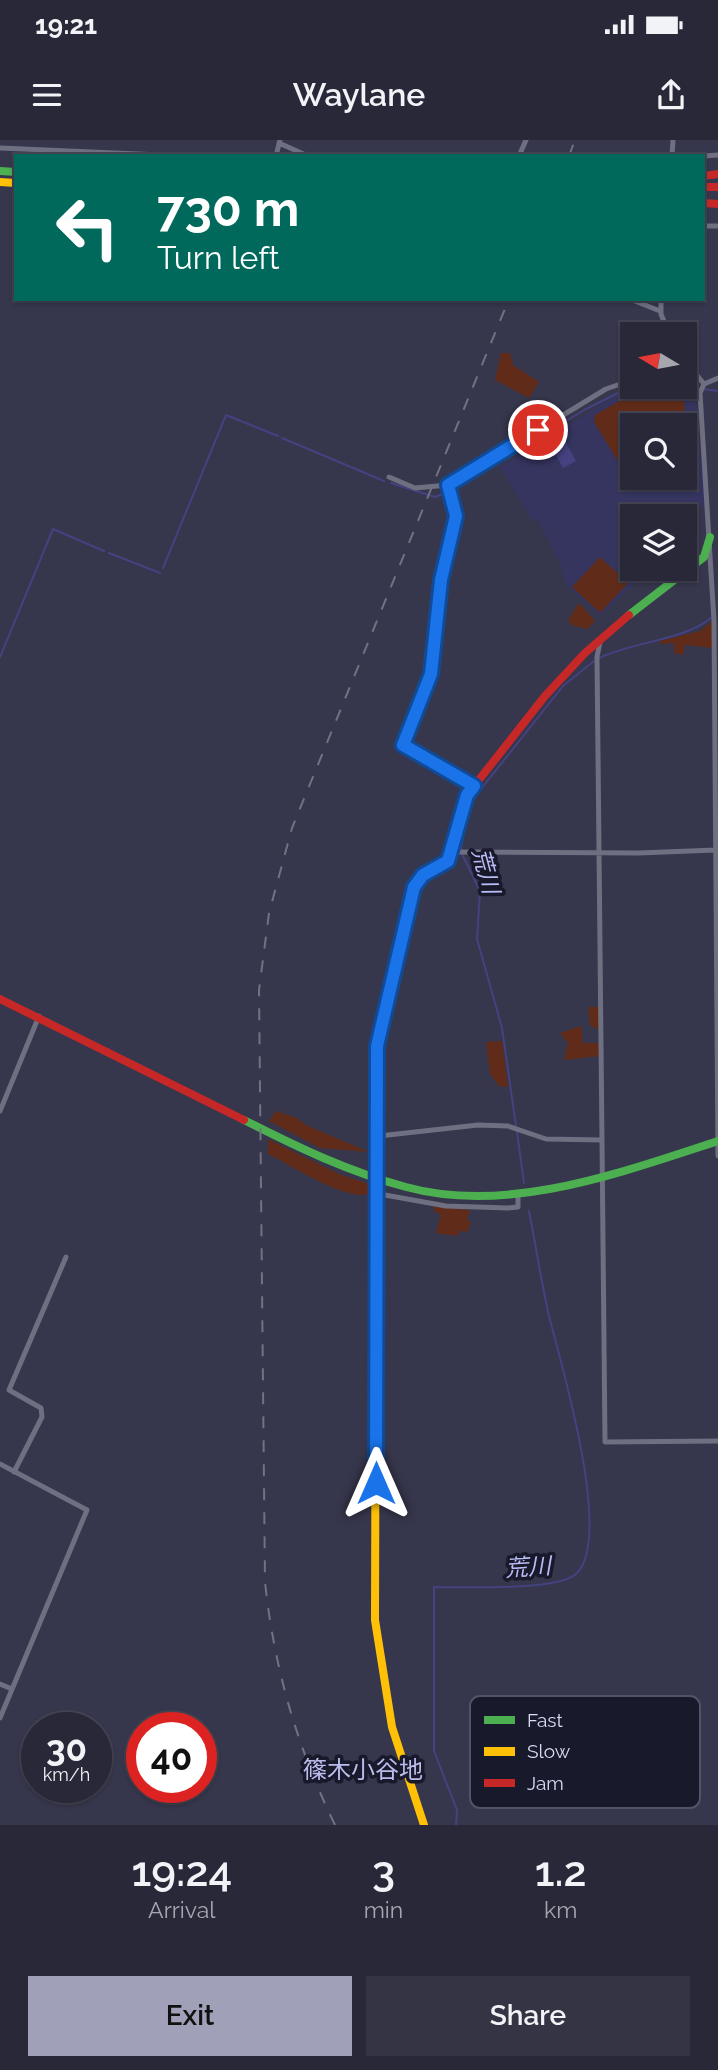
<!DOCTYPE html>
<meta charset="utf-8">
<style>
body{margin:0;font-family:Raleway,"Noto Sans JP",sans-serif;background:#343444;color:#f1f3f6;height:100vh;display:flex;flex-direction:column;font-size:26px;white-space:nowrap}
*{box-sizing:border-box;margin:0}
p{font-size:23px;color:#a5a6ae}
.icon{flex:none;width:38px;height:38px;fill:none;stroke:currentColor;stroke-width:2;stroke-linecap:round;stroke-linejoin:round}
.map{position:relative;height:1685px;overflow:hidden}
.drawer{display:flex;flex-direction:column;background:#282839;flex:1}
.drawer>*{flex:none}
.guide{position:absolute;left:14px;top:14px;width:691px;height:147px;border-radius:0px;box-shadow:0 2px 5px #0004,0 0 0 2px #444453;background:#00695c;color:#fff;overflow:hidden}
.needle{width:46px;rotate:280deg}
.tools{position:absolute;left:620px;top:182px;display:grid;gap:14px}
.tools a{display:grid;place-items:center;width:77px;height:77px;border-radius:0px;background:#282839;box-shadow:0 2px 5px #0004,0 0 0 2px #444453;font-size:35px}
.speed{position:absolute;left:21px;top:1572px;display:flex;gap:14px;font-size:35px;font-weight:700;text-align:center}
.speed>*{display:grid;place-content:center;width:91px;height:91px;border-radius:50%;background:#282839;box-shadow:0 2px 5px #0004,0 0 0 2px #444453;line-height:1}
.speed small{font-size:18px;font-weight:400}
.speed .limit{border:10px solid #d22;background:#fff;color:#111}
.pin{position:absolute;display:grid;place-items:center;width:60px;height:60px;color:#fff;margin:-30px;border:4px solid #fff;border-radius:50%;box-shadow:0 2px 7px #0007}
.me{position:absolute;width:77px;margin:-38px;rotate:0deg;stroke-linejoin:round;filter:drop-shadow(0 0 5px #0008)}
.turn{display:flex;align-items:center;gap:24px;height:147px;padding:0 28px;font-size:32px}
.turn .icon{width:91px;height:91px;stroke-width:2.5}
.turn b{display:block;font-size:49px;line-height:60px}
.eta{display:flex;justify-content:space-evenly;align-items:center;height:119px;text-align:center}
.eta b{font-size:42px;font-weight:600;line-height:49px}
.cta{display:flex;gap:14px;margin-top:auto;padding:14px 28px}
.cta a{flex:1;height:80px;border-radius:0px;background:#a0a1b9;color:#111;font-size:28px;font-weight:600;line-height:80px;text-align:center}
.cta a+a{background:#343444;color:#f1f3f6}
.status{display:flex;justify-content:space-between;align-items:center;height:49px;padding:0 35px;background:#282839;direction:ltr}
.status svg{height:19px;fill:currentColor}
header{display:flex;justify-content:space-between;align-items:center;height:91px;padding:0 28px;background:#282839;font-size:32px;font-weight:600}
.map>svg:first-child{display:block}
</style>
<div class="status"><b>19:21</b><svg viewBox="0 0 49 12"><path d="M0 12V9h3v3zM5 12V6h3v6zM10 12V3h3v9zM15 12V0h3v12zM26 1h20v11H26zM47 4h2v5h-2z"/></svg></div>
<header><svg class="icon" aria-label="menu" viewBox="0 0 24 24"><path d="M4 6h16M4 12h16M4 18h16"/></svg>Waylane<svg class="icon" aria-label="share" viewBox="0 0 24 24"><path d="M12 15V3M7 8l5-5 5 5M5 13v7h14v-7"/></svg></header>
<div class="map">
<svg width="718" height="1685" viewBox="0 0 718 1685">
<rect width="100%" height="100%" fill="#36364c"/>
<path fill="#35355f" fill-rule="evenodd" d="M640,247H670L694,252L706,366L662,362L653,365L658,376H632V429H643L635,443L600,476L565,444L560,423L538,381L532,380L500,327L624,250ZM632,285H684V338H632Z"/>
<path fill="#602c19" d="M501,213H510L513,225L539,242L529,258L495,240Z
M633,253L673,255L684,262L689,321L684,329V285H632V334L627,336L594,282L595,275Z
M660,364L683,366L684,376H660L655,366Z
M600,417L628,443L600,473L572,447Z
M579,463L595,481L587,489L571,485L568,480Z
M712,481V508L685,505L683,515L674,513V503L660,504V501L700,491Z
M588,867H599L600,887L596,889L590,885Z
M581,886L583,903H599V916L564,920L568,903L560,893Z
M502,901L508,947L499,946L490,934L486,902Z
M276,971L297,978L306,985L369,1012L320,1008L269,981Z
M268,999L339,1034L369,1044L372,1053C349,1064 291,1025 268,1014Z
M434,1066L470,1070L467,1079L471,1083L467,1092L460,1091L457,1096L436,1093L441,1075L434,1071Z"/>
<path fill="#444280" d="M564,299L576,321L563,328L551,306Z"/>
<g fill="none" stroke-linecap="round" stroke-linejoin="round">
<path stroke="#444280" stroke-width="2" d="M684,247L718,251
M282,298L384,341
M391,343L435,357L448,352L586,269L632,246
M109,413L160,433
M163,428L226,275L278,296
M0,517L53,389L104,411
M599,518C632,502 685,500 711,478
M461,709L467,673L477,654L563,546L594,521
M462,714L480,751L477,799L502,888L516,986
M517,992L524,1043
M456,1685L457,1670L434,1611V1447C463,1447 558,1451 576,1434C614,1399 561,1224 549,1176C541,1141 536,1106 529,1071"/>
<path stroke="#6e6f80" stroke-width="5" d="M279,3L308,16
M0,8L184,16
M276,16L280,0
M519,16L526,0
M672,16L673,0
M704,16L718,15
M704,86H718
M630,159L660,171
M661,159V174L669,194
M684,231L691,228L704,244
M718,238L704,244L700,253L714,481L718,1016
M389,337L415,348L448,345L606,249L632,240
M448,345L456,376L441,440L431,534L403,605L474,646
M600,502L597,517L602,1000
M452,712L639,713L715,710
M0,971L39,876
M379,996L478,985L508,986L546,999L602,1000L605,1302L718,1301
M379,1060L385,1055L446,1066L508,1068L518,1067V1054
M0,1324L87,1370L0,1578
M14,1332L42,1277L41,1268L9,1250L66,1117
M0,1544L12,1549"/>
<path stroke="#4caf50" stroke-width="8" d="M0,31L16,32
M629,475L704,417L710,397
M244,980C297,1007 349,1032 406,1047C508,1075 622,1032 718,1001
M376,1127L377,906L410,766"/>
<path stroke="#ffc107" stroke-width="8" d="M0,42L16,43
M376,1127L375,1480L392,1587L424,1685"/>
<path stroke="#c62828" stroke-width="8" d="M704,36L718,34
M704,47H718
M704,63L718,64
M410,766C416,740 426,733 448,721L467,655L545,556L585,513L629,475
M0,859L244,980"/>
<path stroke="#727283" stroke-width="2" stroke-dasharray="12 12" stroke-linecap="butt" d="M569,16L575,0
M335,1685C297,1607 274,1528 265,1442L259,850L269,773L292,688L509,159"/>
</g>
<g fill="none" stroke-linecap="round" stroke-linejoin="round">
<defs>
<path id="route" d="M376,1343L377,906L414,747L423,735L448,721L467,655L474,646L403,605L431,534L441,440L456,376L448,345L538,290"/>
</defs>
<use href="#route" stroke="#114b97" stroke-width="18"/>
<use href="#route" stroke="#1a73e8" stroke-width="12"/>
</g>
<g text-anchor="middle" stroke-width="7" stroke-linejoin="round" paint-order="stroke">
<g font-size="23" font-style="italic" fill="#b9bcf6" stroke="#18192a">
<text transform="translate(486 731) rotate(75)" y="8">荒川</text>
<text transform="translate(528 1427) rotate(-4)" y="8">荒川</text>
</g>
<g font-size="24" fill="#babdec" stroke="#18192a">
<text x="363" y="1638">篠木小谷地</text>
</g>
</g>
<rect x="470" y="1556" width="230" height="112" rx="10" fill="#18192a" stroke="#525367" stroke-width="2"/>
<rect x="484" y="1576" width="31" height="8" fill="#4caf50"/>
<rect x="484" y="1607" width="31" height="9" fill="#ffc107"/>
<rect x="484" y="1639" width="31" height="8" fill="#c62828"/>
<g font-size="19" fill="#d9dbf4">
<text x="527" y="1587">Fast</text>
<text x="527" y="1618">Slow</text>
<text x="527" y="1650">Jam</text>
</g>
</svg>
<div class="tools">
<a><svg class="needle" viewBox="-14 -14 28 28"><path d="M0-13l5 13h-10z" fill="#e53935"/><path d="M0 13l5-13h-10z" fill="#a5a6ae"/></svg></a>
<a><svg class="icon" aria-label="search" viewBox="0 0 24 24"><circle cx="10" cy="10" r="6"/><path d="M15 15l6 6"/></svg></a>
<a><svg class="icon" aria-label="layers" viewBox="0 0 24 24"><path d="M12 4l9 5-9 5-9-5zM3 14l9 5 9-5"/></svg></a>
</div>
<div class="speed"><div>30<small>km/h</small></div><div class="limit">40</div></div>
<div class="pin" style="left:538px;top:290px;background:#d93025"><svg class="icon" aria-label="arrive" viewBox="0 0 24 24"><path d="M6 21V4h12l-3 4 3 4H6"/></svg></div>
<svg class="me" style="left:376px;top:1343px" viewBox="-20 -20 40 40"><path d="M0-17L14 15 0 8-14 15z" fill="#1a73e8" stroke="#fff" stroke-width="4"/></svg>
<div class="guide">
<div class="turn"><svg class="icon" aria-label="left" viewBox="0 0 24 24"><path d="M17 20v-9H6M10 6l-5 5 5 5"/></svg><div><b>730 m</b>Turn left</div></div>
</div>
</div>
<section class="drawer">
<div class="eta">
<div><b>19:24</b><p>Arrival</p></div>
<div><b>3</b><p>min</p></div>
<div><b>1.2</b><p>km</p></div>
</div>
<div class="cta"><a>Exit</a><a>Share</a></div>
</section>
